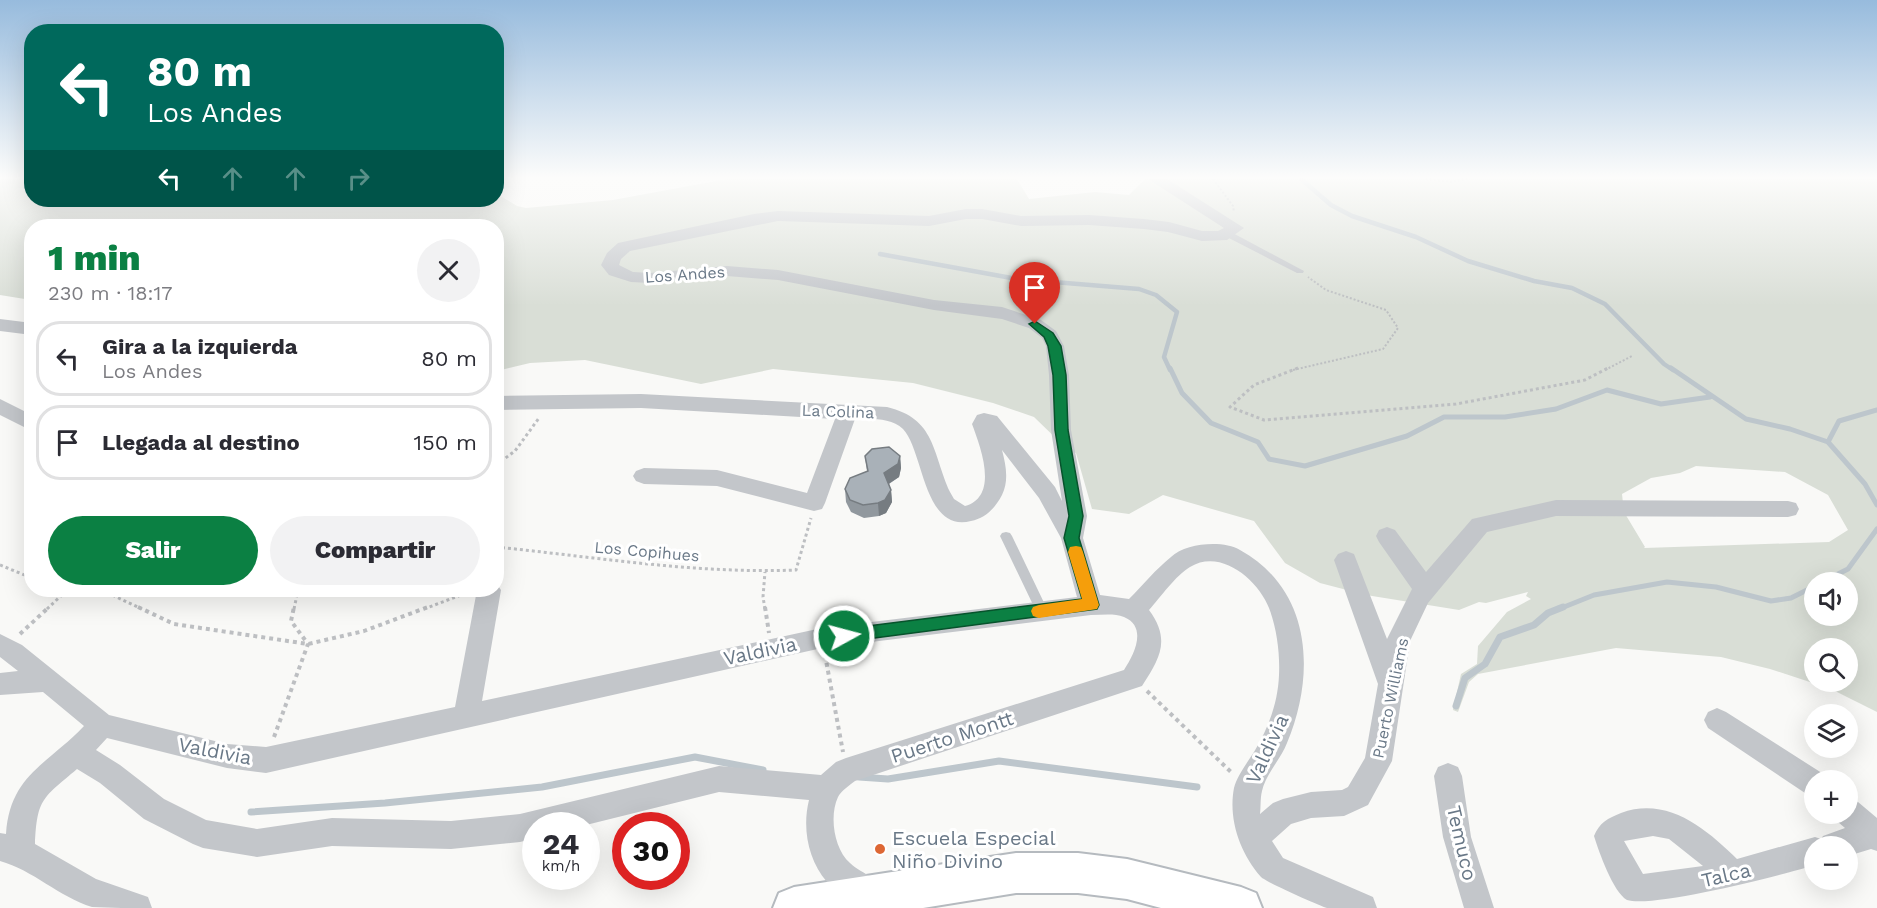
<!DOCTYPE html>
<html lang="es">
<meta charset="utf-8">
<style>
body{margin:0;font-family:"Work Sans",sans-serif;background:#f2f2f3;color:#2b2b33;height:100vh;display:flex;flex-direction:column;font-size:22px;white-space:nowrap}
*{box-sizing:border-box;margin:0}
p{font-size:20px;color:#7c7c81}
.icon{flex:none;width:33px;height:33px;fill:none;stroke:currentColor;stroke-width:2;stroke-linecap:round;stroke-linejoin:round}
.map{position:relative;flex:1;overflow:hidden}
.drawer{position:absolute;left:24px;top:219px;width:480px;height:378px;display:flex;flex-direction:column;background:#fff;border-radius:24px;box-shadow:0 6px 24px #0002}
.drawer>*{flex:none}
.guide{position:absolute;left:24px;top:24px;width:480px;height:183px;border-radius:24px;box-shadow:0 6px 24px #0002;background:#00695c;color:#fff;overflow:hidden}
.tools{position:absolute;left:1804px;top:572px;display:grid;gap:12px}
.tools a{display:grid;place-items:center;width:54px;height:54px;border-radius:50%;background:#fff;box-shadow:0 6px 24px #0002;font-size:30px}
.speed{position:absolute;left:522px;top:812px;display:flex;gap:12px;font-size:30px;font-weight:700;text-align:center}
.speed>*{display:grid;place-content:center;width:78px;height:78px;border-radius:50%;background:#fff;box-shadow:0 6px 24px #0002;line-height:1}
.speed small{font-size:15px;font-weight:400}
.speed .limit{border:9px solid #d22;background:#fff;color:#111}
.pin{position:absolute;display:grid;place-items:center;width:51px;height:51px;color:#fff;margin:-62px -26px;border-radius:50% 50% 50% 0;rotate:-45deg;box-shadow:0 0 6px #0007}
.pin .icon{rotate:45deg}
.me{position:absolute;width:66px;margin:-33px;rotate:83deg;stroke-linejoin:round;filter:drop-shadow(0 0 4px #0008)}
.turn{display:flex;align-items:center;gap:21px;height:126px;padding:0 24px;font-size:27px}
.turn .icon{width:78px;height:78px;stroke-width:2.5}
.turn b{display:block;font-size:42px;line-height:51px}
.lanes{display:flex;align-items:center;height:57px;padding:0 24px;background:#0003;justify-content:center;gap:30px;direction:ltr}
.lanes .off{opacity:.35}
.round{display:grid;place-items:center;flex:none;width:63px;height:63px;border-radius:32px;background:#f2f2f3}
.head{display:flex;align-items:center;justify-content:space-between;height:102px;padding:0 24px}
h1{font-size:36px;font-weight:800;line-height:45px;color:#0b8043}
.action{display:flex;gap:12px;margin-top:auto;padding:12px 24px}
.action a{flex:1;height:69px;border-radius:36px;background:#0b8043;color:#fff;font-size:24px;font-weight:800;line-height:69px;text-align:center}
.action a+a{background:#f2f2f3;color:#2b2b33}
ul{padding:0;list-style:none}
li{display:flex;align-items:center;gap:18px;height:75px;margin:0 12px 9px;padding:0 12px;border:3px solid #e1e1e2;border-radius:24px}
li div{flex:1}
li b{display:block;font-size:22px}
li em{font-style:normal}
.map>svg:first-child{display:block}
</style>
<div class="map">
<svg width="1877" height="908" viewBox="0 0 1877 908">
<rect width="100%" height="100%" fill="#f9f9f7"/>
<path fill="#d9ded6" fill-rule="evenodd" d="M0,179H31L32,200H496L497,194L517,206L526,208L613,200L727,179H1017L1029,199L1095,192L1129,195L1145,179H1877V712L1831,689L1770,669L1721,657L1616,648L1478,674L1469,682L1458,712L1453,710L1461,674L1477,664L1478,646L1507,612L1531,599L1526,596L1528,592L1486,603L1479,602L1459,610L1366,595L1320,583L1285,563L1254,521L1163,495L1129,514L1092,509L1076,453L1067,449L1034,417L993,403L913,383L773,369L701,384L585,360L530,363L497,371L496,226H32L31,300L0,295ZM1696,466L1785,472L1828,495L1848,530L1829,542L1644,548L1645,547L1624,512L1622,494L1651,478L1680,473ZM1815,582H1848V615H1815ZM1815,648H1848V681H1815Z"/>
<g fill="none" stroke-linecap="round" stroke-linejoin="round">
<path stroke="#bdc6cc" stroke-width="4.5" d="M1301,179L1331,205L1352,216L1416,237L1468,261L1534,281L1572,288L1605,304L1664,364L1673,370
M880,254L1017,279L1139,289L1156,295L1177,312L1164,357L1170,370"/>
<path stroke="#bdc6cc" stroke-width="5" d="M1170,368L1182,393L1211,423L1258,442L1269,459L1305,466L1407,436L1444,417H1505L1556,409L1607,390L1661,404L1710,397
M1671,368L1746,419L1790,429L1828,442L1865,484L1877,505
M1828,442L1839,421L1877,410
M1822,582L1848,569L1877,529
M1559,609L1594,595L1667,582L1716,587L1771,601L1791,598L1815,586"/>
<path stroke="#bdc6cc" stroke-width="7" d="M1456,706L1465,678L1485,664L1500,637L1534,625L1548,613L1563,607
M859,777L888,779L999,761L1197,787
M251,812L385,803L542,787L695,757L763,770"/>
<defs>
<path id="secondary" d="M1016,853H1078L1127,859L1241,887L1256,893L1262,908H1161L1127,899L1078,893H1016L923,908H773L779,893L794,887Z"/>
</defs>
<use href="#secondary" stroke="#b5babf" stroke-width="4"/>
<path stroke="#bdbfc2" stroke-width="2" stroke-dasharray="2 2" stroke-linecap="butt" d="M1213,179L1233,206L1234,212
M1426,179L1450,182L1467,179
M1293,370L1383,349L1398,328L1386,310L1326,290L1308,277
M1605,370L1632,356"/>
<path stroke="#bdbfc2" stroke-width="3" stroke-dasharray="3 3" stroke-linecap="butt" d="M1298,368L1254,385L1230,407L1264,420L1456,404L1585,380L1608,368
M496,465L515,451L539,418
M496,547C596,557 695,574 796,570L811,518
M0,565L32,578
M59,590L110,594L142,609
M47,609L65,592
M294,609L298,590
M424,609L469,592
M765,609L763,597L765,572"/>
<path stroke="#bdbfc2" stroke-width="4" stroke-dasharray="4 4" stroke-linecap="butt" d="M138,607L174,624L308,644L364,631L428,607
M765,607L769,633
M20,634L49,607
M825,655L843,752
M1147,691L1231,772
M274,737L308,644L291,621L294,607"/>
<path fill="#c3c6ca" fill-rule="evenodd" d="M1223,231H1229L1304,271L1303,273H1297L1223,235Z
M1006,532L1010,533L1012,536L1048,611L1046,614L1042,616L1038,614L1036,611L1000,536L1002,533Z"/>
<path fill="#c3c6ca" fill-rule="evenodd" d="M1148,179H1167L1244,228L1227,240L1202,241L1168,232L1144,229L1089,225L1021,226L982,219H966L929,226L778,221L630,251L621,259L619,265L633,272L650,273L727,266L778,270L934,300L1002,307L1041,320L1056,331L1064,346L1069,375L1071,430L1087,516L1083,538L1100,595L1129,599C1143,585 1156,569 1171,557C1186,543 1223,540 1240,550C1312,590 1316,674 1287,743C1281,759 1265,775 1262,791C1260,799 1261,807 1260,814L1273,803L1283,799L1311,792L1342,790L1348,787L1365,758L1378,684L1334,560L1338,554L1346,551L1354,554L1387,639L1412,589L1379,542L1376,536L1379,530L1387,527L1395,530L1426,572L1472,519L1556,500L1788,501L1796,503L1799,509L1796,515L1788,517L1556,516L1487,532L1428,603L1410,641L1392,761L1368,805L1344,816L1311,818L1291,824L1272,841L1283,858L1373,897L1377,908C1362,908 1342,908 1327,908C1318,905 1266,882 1261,877C1240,853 1228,819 1234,788C1237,776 1247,763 1254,752C1268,729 1278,703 1279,675C1280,654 1277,629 1269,608C1258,580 1221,548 1190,567C1176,575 1160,598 1149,610C1171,640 1160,658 1142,686L855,781C850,785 841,791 838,797C829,816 834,849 850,863C863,875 881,878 888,896L882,908H847L851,899C843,894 833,889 827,882C808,860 802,828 809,800L719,792L586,825H536V838L520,842L451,849L332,846L257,857L203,848L193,844L144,819L100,783L77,769C43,798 37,798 35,844L96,879L148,897L152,908C134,908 109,908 92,907C59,897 33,870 0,861V833L6,834C10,775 47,765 84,726L43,692L0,695V673L18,671L0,657V634L22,645L109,715L227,744L266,747L455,707L477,590H496V583L501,590L482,701L822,628L1077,597L1061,538L1039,498L1002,450C1006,465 1009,481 1002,495C995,508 986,518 971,521C923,533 924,451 903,429C891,417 871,419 855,419L825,503L822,509L814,511L717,486L644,484L636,481L633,476L636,471L644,468L717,470L807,493L835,419L641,408L496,410V396L641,394L887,407C936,419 932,452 950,492L954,499L965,506C1000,496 980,446 972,424L977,415L984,413L997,416L1055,487L1062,501L1051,430L1049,375L1046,346L1042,338L1029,328L1002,319L934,310L778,280L727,276L650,283L631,282L609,275L601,265L607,253L618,243L754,214L778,211L929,216L966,209H982L1021,216L1089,215L1144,219L1169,222L1202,231H1218L1224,228ZM1091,615C1102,615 1114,613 1124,617C1148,627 1134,655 1124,670L846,758L836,762L821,775L719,766L520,814L451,821L332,818L257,829L206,820L164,799L120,765L96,750L107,738L227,768L266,773L822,648Z
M0,319L32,323V335L0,331Z
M0,399L32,415V431L0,415Z
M1717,708L1726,712L1825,775L1827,780H1815V797L1805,793L1708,728L1704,720L1708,712Z
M1448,763L1458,767L1462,776L1471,837L1494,908H1464L1443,837L1434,776L1438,767Z
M1848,798L1858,802L1877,818V851L1871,849L1848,856V846H1815V865C1782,875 1654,908 1627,900C1613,892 1599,852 1594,836C1599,823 1608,818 1621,813C1668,796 1706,829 1737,859L1815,837L1821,839L1823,836L1845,828L1838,822L1834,813H1848ZM1653,836L1669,839L1703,866L1643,874L1624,841Z"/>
<use href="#secondary" fill="#fff" fill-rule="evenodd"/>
</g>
<path fill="#91989e" d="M865,456H900L901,468L899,477L889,484L891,490L892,502L886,513L879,516L864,518L851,512L846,502L845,489L867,471Z"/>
<path fill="#767c81" d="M900,456L901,468L899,477L885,486L884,473Z
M891,490L892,502L886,513L879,516L878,503Z"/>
<path fill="#a9b1b8" stroke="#767c81" stroke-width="1.5" d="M889,447L900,456L898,464L884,473L891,490L885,500L878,503L863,505L850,500L845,489L850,478L868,471L865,456L872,449Z"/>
<linearGradient id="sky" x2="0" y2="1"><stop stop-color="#97bbdd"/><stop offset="0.58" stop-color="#fcfcfb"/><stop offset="1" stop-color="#fcfcfb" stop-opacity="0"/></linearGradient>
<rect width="1877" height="306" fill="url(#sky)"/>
<path fill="#0b8043" stroke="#07532c" stroke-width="1.5" d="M1035,321L1053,333L1061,346L1066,375L1068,430L1083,516L1079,538L1099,605L1097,609L844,642L838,640L836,636L838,631L844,629L1082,599L1064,538L1069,516L1055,430L1053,375L1048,346L1044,337L1029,324Z"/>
<path fill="#f59e0b" d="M1076,546L1081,547L1083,552L1099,605L1097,609L1039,618L1033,616L1031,611L1033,607L1039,605L1082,599L1068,552L1070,547Z"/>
<circle fill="#dd6734" stroke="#fff" stroke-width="2" cx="880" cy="849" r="6"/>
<g text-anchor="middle" stroke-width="6" stroke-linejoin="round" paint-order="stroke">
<g font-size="16" fill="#697887" stroke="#fff">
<text transform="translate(685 274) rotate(-4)" y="6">Los Andes</text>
<text transform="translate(838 411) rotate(2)" y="6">La Colina</text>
<text transform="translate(647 551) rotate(5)" y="6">Los Copihues</text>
<text transform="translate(1390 698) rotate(-78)" y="6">Puerto Williams</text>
</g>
<g font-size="20" fill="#697887" stroke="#fff">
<text transform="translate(760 651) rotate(-12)" y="7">Valdivia</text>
<text transform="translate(952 737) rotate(-18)" y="7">Puerto Montt</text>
<text transform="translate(1267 749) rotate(-65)" y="7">Valdivia</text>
<text transform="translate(215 751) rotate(11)" y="7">Valdivia</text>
<text transform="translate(1462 843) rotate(77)" y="7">Temuco</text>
<text transform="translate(1726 875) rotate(-13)" y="7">Talca</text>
</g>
<g font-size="20" fill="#697887" stroke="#fff" text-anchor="start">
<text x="892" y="845">Escuela Especial<tspan x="892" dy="23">Niño Divino</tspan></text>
</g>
</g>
</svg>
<div class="tools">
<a><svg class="icon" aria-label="sound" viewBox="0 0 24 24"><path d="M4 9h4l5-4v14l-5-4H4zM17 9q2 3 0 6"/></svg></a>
<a><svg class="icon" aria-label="search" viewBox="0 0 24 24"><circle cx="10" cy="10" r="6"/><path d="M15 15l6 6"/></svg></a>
<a><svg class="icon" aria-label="layers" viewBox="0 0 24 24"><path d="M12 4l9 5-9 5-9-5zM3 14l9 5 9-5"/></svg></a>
<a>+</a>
<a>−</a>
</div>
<div class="speed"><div>24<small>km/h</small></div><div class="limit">30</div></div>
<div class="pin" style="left:1035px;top:324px;background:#d93025"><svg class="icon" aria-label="arrive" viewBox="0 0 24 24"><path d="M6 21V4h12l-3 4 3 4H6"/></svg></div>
<svg class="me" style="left:844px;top:636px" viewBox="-20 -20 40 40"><circle r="17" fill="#0b8043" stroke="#fff" stroke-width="3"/><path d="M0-11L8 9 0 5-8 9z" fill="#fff"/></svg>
<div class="guide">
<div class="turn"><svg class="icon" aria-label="left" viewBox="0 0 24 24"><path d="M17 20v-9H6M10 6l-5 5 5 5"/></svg><div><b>80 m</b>Los Andes</div></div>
<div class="lanes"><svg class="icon" aria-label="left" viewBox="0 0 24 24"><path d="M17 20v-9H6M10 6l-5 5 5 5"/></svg><svg class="icon off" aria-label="ahead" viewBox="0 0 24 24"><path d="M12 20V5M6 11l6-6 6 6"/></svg><svg class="icon off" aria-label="ahead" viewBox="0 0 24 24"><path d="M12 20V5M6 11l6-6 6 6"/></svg><svg class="icon off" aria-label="right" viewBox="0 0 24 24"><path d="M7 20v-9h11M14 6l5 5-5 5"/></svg></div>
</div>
<section class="drawer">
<div class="head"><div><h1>1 min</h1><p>230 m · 18:17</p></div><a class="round"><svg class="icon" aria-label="close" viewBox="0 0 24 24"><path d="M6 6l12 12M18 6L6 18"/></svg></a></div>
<ul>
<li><svg class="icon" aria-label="left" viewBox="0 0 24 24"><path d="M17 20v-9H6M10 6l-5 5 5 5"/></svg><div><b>Gira a la izquierda</b><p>Los Andes</p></div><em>80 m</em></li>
<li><svg class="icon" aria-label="arrive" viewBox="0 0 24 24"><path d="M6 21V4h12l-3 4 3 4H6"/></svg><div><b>Llegada al destino</b></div><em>150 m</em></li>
</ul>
<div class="action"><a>Salir</a><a>Compartir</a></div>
</section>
</div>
